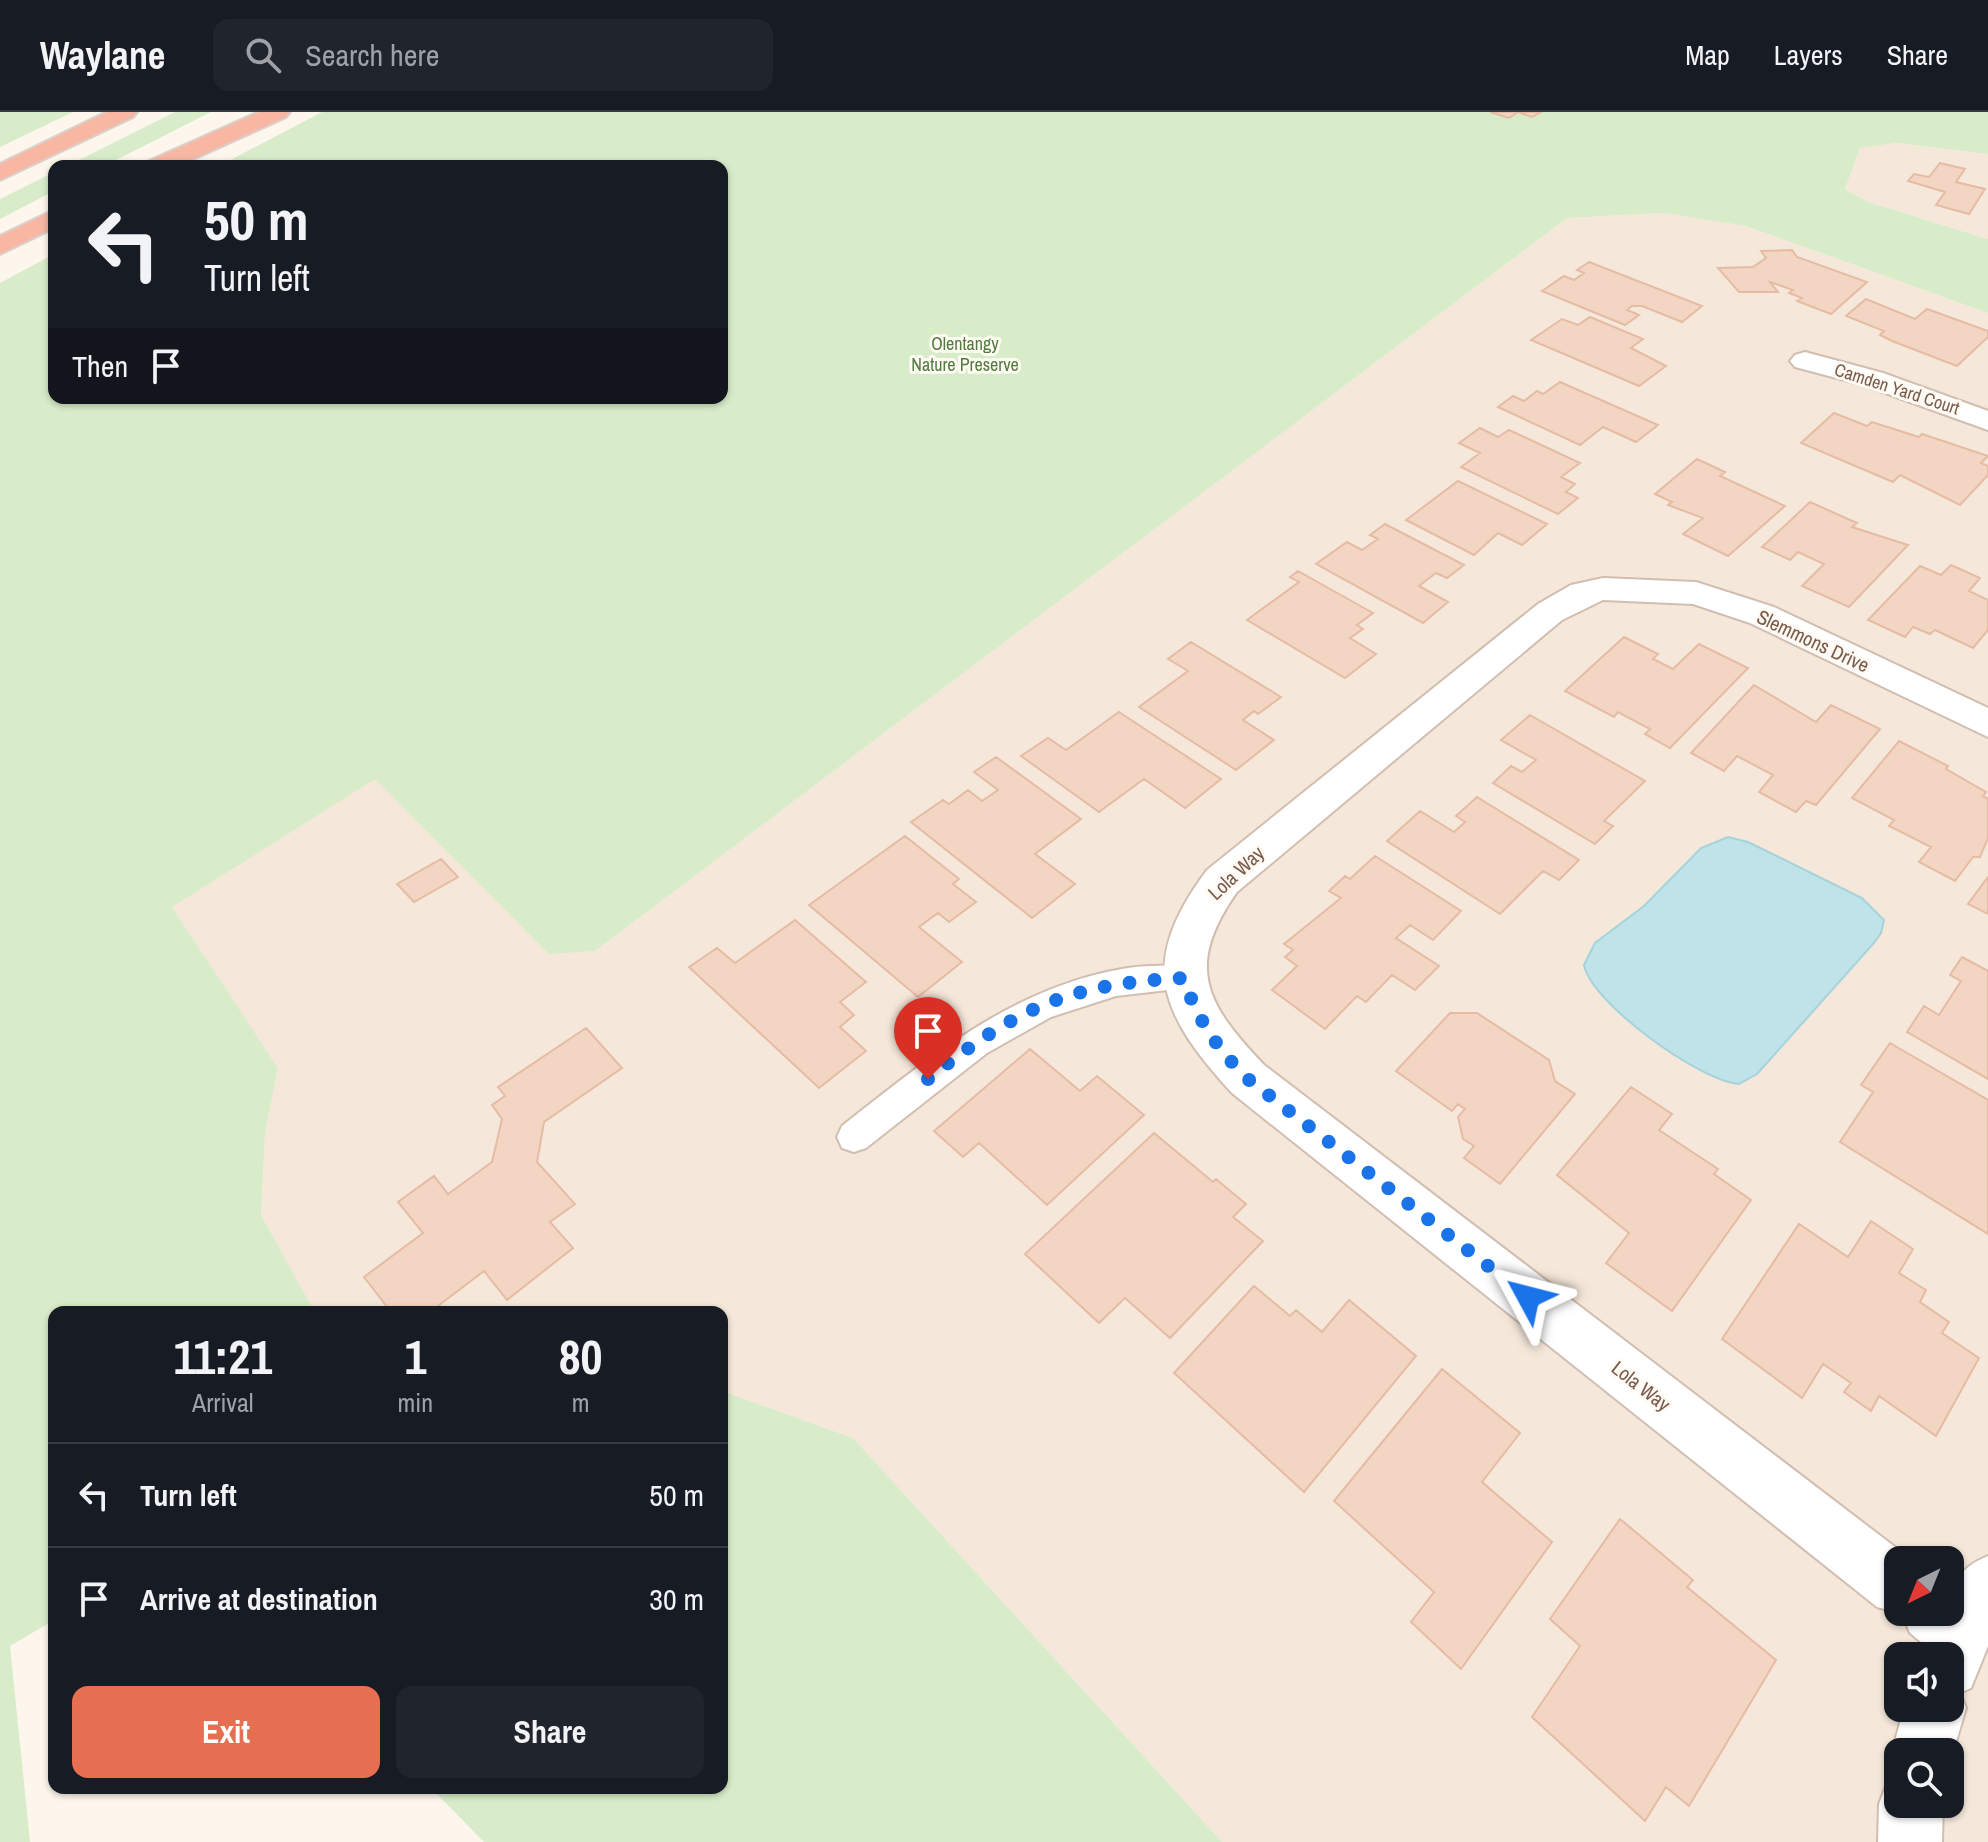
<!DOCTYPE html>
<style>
body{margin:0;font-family:"Archivo Narrow",sans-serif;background:#20242c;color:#f1f3f6;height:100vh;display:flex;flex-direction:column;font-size:30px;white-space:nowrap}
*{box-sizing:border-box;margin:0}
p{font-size:26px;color:#9ea1a6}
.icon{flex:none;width:44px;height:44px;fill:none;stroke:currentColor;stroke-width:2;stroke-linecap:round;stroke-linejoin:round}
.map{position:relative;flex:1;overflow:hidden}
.panel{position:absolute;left:48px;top:1194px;width:680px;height:488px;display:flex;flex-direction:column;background:#171b24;border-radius:16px;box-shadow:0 2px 6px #0004}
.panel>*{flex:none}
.guide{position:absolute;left:48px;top:48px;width:680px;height:244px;border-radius:16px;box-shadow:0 2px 6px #0004;background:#171b24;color:#f1f3f6;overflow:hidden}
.needle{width:52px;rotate:223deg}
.buttons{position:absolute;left:1884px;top:1434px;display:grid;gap:16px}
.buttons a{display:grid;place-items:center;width:80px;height:80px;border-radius:16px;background:#171b24;box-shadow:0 2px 6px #0004;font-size:40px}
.pin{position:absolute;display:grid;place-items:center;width:68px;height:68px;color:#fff;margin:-82px -34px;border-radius:50% 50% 50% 0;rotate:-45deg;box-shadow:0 0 8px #0007}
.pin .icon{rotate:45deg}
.me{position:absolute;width:88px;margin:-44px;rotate:308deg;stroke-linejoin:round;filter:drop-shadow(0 0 6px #0008)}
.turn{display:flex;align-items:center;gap:28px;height:168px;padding:0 24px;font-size:36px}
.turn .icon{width:104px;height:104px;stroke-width:2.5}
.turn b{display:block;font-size:56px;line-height:68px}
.then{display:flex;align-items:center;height:76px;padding:0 24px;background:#0003;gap:16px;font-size:30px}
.eta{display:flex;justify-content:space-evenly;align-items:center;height:136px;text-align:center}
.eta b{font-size:48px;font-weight:800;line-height:56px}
.action{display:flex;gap:16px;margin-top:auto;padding:16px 24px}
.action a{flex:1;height:92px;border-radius:16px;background:#e76f51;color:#fff;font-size:32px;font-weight:800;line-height:92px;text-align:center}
.action a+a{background:#20242c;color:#f1f3f6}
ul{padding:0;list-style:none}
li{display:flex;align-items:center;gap:24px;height:104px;padding:0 24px;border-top:2px solid #363941}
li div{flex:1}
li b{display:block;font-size:30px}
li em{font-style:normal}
header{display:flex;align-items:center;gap:48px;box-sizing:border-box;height:112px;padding:0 40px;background:#171b24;border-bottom:2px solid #363941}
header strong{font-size:38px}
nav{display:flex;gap:44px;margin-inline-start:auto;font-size:28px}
.search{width:560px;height:72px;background:#20242c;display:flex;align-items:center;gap:20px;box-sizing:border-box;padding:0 28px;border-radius:16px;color:#9ea1a6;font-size:30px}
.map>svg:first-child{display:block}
</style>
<header>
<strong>Waylane</strong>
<div class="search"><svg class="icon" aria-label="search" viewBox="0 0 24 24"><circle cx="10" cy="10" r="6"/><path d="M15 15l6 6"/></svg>Search here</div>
<nav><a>Map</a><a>Layers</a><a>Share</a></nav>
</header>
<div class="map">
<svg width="1988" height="1730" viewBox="0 0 1988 1730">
<rect width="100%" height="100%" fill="#fdf6ec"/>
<path fill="#f5e8da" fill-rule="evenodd" d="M1897,31L1988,42V127L1868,90L1845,77L1860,36Z
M1664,101L1746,114L1988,201V1730H1222L853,1326L722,1279V1200H315L261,1103L265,1022L278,956L120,717L295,586L595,839L1567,106ZM1898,1448H1950V1500H1898ZM1898,1544H1950V1596H1898ZM1898,1640H1950V1692H1898Z"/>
<path fill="#d8ecc9" d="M0,0H73L0,35Z
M175,0H211L104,54H67Z
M322,0H1988V42L1897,31L1860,36L1845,77L1868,90L1988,127V201L1746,114L1664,101L1567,106L595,839L549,842L375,667L172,795L278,956L265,1022L261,1103L315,1200H54V1508L10,1534L30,1730H0V171L54,142V286H722V54H219Z
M54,60V79L0,107V87Z
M722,1279L853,1326L1222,1730H484L431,1676H722Z"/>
<path fill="#bfe3e8" stroke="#a5d3da" stroke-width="2" d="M1728,725L1748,730L1862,786L1884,808L1881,821L1874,831L1757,962L1739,972C1700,969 1592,892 1584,853L1595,831L1644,794L1701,736Z"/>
<path fill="#f3d5c3" stroke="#e6bba3" stroke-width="2" d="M1490,0H1541L1532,5L1518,0L1509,6Z
M1940,51L1965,57L1956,70L1985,77L1969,102L1936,93L1945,80L1908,69L1914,62L1929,65Z
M1792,138L1797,145L1867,170L1831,202L1797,189L1802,186L1789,181L1793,178L1770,170L1778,180H1739L1718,156L1753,155L1766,146L1761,139Z
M1589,150L1702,194L1682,210L1642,194H1632L1627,198L1639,203L1625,213L1542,179L1564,164L1574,168L1584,161L1577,158Z
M1866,187L1915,207L1927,197L1988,219V225L1957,254L1892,229L1880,223L1884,219L1846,204Z
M1590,205L1643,227L1631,236L1666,254L1639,274L1531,228L1562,207L1578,213Z
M1560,270L1658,313L1636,330L1603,315L1580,333L1498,295L1513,284L1524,289L1537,279L1543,282Z
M1834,301L1867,314L1872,310L1919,325L1922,322L1988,344L1981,351L1988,354V363L1960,393L1900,363L1893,370L1801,331Z
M1480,316L1498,325L1509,318L1580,351L1561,365L1575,372L1566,380L1578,386L1558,402L1461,355L1480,341L1459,331Z
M1697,347L1725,360L1720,364L1785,394L1728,444L1683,422L1703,406L1668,393L1672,390L1655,382Z
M1458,369L1547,412L1522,433L1498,421L1474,443L1406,408Z
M1810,390L1857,411L1852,415L1908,433L1849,495L1802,474L1824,452L1798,440L1790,448L1762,435Z
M1385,412L1464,453L1447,466L1436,461L1419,474L1448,490L1423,511L1316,452L1347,430L1362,438L1378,427L1370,423Z
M1951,453L1980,466L1969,479L1988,488V518L1973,536L1935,518L1930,522L1913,515L1905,525L1868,508L1920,454L1941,463Z
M1298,459L1373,501L1357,513L1363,517L1350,526L1376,542L1345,566L1247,508L1299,470L1290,465Z
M1624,525L1658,542L1653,547L1673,557L1699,532L1748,556L1670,636L1645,622L1650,617L1618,600L1614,605L1565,579Z
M1191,530L1281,585L1258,602L1254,599L1243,608L1274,628L1236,658L1139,595L1188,559L1168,547Z
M1754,573L1816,610L1831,593L1880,617L1816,693L1806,689L1796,700L1759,680L1773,663L1737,644L1724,659L1691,641Z
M1119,600L1221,667L1185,696L1144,667L1099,700L1021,644L1048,626L1066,638Z
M1530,603L1645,669L1604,709L1613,714L1595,732L1493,671L1511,654L1522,660L1536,648L1501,628Z
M1899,629L1948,654L1946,657L1986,680L1983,684L1988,687V726L1980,745H1973L1955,769L1919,750L1931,735L1889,714L1894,708L1852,686Z
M996,645L1081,707L1035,742L1075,772L1032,806L911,710L943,688L949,692L968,678L982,689L998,678L974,660Z
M1477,685L1579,748L1559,768L1543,759L1500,802L1387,729L1420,699L1454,720L1465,710L1456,704Z
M905,724L959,767L953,772L976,790L949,810L938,801L919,815L962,850L918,885L809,793Z
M1375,744L1461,799L1433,828L1410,813L1396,826L1439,854L1415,878L1392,863L1366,890L1357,884L1325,917L1272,878L1297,854L1285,845L1293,838L1284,832L1341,786L1329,779L1345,764L1350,767Z
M441,747L458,765L414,790L397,772Z
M1988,765V802L1968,792Z
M795,808L866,870L840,890L854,903L840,915L866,939L819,976L689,855L717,836L735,851Z
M1962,845L1988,859V967L1907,920L1924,894L1939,903L1961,869L1950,863Z
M1450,901H1477L1549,948L1555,969L1575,982L1500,1072L1464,1046L1474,1034L1463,1027L1458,1005L1465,997L1458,992L1452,999L1396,959Z
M586,916L622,956L544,1010L537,1050L575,1092L550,1110L573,1136L507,1188L484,1159L430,1200H391L364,1165L423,1121L398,1090L434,1064L448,1082L492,1050L502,1007L492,993L505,984L498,975Z
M1890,931L1988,988V1122L1840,1030L1873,980L1861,973Z
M1030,937L1080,979L1097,964L1144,1003L1047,1093L979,1031L963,1045L934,1019Z
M1631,975L1672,1002L1659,1018L1718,1057L1714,1062L1751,1088L1672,1199L1606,1151L1629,1121L1557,1063Z
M1154,1021L1213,1070L1216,1067L1246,1092L1233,1105L1263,1129L1170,1226L1125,1186L1099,1211L1025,1142Z
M1871,1109L1913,1137L1899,1161L1926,1178L1920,1190L1949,1210L1942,1221L1979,1246L1936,1324L1879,1284L1871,1299L1844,1280L1851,1271L1823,1252L1802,1286L1722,1227L1799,1112L1848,1145Z
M1254,1174L1290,1204L1296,1198L1322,1220L1349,1188L1416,1244L1304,1380L1174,1261Z
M1442,1257L1520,1321L1482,1370L1552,1430L1461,1557L1411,1510L1434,1480L1334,1389Z
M1620,1407L1693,1468L1687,1475L1776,1548L1689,1694L1666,1675L1645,1709L1532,1605L1580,1534L1550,1507Z"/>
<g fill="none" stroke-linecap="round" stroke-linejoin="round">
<defs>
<path id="service" d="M1183,853L1194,857L1199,866L1194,875L1116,884L1051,905L987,941L866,1036L854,1040L842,1036L837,1025L842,1014C927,947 1012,876 1122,857C1142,853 1163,854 1183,853Z"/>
<path id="minor" d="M1805,240L1883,261L1988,299V318L1863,273L1795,255L1790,249L1795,243Z
M1603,466L1696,470L1774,495L1988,596V625L1750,511L1693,492L1603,488L1562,508L1237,780C1184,855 1206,892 1264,953L1912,1448H1898V1500H1950C1950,1472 1960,1455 1988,1444V1534L1971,1576L1960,1581L1966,1596L1950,1650V1640H1898V1655L1892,1640L1904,1596H1950V1544H1924L1927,1535L1910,1521L1902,1502L1877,1495L1232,981C1158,900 1138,851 1207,758L1538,492L1571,473Z
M1898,1665V1692H1943L1942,1730H1878L1879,1692L1888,1669Z"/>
<path id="motorway" d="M107,0H137L133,5L0,68V52Z
M259,0H290L286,5L178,54H146L149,49Z
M54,98V116L0,142V124Z"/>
</defs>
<use href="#service" stroke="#d1beb0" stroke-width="4"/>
<use href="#minor" stroke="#d1beb0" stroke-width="4"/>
<use href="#motorway" stroke="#dad1cd" stroke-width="4"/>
<use href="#service" fill="#fff" fill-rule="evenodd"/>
<use href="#minor" fill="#fff" fill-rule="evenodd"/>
<use href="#motorway" fill="#f7b7a3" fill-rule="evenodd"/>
</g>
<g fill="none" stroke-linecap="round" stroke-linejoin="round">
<path stroke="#1a73e8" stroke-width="14" stroke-dasharray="0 25.2" d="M928,967C1017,896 1068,872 1183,866C1198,908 1217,937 1248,967L1528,1185"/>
</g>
<g text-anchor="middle" stroke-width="6" stroke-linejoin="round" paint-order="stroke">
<g font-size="18" fill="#537a41" stroke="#fffaf3">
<text x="965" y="238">Olentangy<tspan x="965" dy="21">Nature Preserve</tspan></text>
</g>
<g font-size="18" fill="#7a5c4d" stroke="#fffaf3">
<text transform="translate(1897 277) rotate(18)" y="6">Camden Yard Court</text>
</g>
<g font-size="20" fill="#7a5c4d" stroke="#fffaf3">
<text transform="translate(1813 529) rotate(25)" y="7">Slemmons Drive</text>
<text transform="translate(1236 761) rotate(-43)" y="7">Lola Way</text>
<text transform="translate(1641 1274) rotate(38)" y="7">Lola Way</text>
</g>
</g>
</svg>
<div class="buttons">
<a><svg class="needle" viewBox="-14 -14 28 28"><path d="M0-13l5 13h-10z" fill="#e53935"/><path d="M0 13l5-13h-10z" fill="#9ea1a6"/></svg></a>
<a><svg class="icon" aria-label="sound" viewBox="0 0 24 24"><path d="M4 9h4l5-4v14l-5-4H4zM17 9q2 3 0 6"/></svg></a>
<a><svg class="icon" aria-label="search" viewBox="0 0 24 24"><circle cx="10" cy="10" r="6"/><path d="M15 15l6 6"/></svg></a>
</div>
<div class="pin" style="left:928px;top:967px;background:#d93025"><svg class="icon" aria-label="arrive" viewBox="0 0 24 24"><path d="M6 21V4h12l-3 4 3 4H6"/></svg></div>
<svg class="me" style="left:1528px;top:1185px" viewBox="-20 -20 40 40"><path d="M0-17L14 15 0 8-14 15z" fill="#1a73e8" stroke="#fff" stroke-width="4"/></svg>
<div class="guide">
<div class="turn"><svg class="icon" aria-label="left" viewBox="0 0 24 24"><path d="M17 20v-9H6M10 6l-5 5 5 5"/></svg><div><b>50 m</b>Turn left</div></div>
<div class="then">Then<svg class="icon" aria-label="arrive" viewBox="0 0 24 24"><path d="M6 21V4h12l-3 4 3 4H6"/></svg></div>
</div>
<section class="panel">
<div class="eta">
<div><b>11:21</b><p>Arrival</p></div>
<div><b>1</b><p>min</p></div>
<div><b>80</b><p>m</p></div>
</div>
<ul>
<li><svg class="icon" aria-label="left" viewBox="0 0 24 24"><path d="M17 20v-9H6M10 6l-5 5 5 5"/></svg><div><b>Turn left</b></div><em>50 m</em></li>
<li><svg class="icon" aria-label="arrive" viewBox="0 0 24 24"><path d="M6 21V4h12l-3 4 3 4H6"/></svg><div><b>Arrive at destination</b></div><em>30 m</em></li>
</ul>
<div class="action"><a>Exit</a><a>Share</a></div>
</section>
</div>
